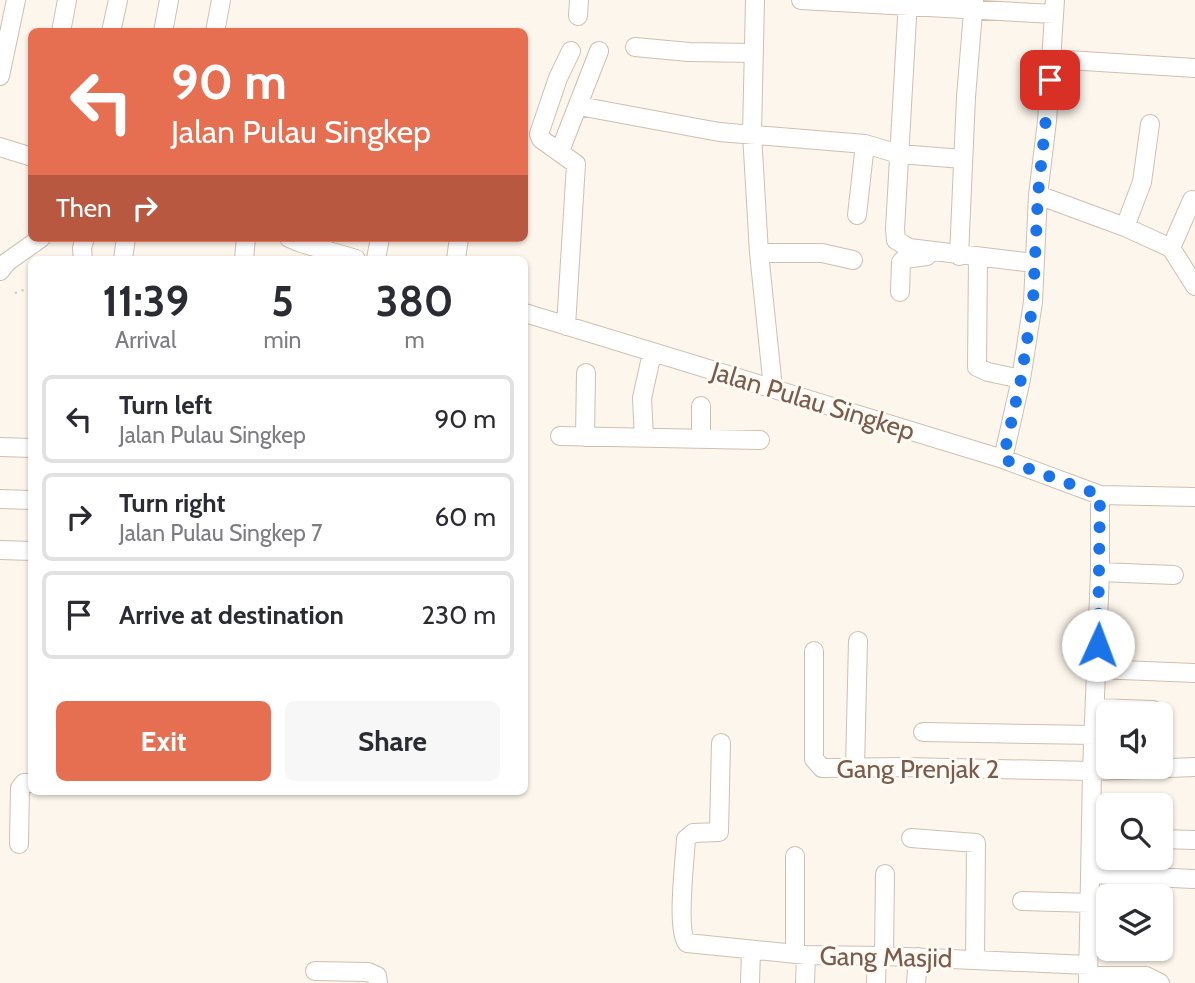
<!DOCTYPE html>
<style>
body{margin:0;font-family:Cabin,sans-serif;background:#f7f7f7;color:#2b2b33;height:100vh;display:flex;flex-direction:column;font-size:26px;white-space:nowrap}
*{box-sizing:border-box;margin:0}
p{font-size:23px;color:#7c7c81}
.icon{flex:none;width:38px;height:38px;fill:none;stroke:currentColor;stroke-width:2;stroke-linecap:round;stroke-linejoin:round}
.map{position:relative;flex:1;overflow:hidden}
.panel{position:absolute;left:28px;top:256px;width:500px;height:539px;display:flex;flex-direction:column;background:#fff;border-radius:10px;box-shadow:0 2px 5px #0004}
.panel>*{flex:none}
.banner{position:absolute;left:28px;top:28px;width:500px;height:214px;border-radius:10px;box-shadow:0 2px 5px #0004;background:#e76f51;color:#fff;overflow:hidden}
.tools{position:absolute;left:1096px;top:702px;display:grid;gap:14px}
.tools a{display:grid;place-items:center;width:77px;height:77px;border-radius:10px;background:#fff;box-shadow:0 2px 5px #0004;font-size:35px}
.pin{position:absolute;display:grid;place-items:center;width:60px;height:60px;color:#fff;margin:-30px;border-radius:14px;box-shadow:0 4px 10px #0006}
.me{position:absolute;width:77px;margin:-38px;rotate:2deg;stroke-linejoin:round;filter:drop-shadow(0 0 5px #0008)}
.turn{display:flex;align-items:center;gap:24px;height:147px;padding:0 28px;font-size:32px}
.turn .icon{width:91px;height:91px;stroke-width:2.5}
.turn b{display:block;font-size:49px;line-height:60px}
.then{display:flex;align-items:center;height:66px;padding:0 28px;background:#0003;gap:14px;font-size:26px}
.eta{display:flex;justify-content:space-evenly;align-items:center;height:119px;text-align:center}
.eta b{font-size:42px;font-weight:700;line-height:49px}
.primary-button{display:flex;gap:14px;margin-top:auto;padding:14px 28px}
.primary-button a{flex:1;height:80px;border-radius:10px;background:#e76f51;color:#fff;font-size:28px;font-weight:700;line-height:80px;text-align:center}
.primary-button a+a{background:#f7f7f7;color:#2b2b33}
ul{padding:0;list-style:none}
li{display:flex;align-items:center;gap:21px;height:88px;margin:0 14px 10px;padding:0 14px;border:4px solid #e1e1e2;border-radius:10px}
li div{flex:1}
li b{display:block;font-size:26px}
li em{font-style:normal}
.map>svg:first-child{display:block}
</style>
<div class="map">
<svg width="1195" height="983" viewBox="0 0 1195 983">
<rect width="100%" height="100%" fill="#fdf6ec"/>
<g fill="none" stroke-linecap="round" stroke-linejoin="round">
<defs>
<path id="minor" d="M755,0L752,134L759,253L773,388
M801,0L1054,14
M908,0L895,229L896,240L909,248L1034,263
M578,16L579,0
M61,32L67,0
M111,32L118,0
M163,32L169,0
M215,32L221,0
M635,47L689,52L754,53
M1052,59L1195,68
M0,76L16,0
M579,106L719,132L865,144L899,154L963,159
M0,147L32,157
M560,151L599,51
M1038,195L1125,227L1171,248L1195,286
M857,215L865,144
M1125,227L1142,182L1150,124
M289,238L301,243L356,259
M1171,248L1192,200
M759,253H822L853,260
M959,256L966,97L974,0
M978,257L977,367L988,372L1021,379
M83,259L82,248L85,238
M123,259L126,238
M244,259L246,238
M376,259L380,238
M456,259L459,238
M0,271L7,262L41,238
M900,292L901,262L904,259L927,256
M525,313L1003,459L1100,495L1195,497
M566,326L576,164L541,139L539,134L558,78L571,51
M701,406V439
M560,436L760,440
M585,437L586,373
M644,438L642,398L652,353
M0,447L32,448
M1003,459L1021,379L1033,302L1038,195L1047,121L1055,0
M0,499L32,500
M0,550L32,551
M1100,572L1174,575
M814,651V759L822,768L905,767L1092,771L1195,767
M1097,669L1195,673
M1096,708L1153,710
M923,732L1094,735
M721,743L719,832L693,833L686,839C685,859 676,930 687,943L806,955L884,956L1088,965
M855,768L858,641
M911,838L976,843L975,959
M1160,839L1195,840
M19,844L20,788L24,783H32
M1092,874L1193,879
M1022,901L1091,903
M795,954V856
M884,956L885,874
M315,971L368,972L377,976L378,983
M1088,976H1146L1160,983
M750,983L751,951
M805,983L806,955
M876,983L877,956
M916,983L918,957
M1088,983L1092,771L1100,572V495"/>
</defs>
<use href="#minor" stroke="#d1beb0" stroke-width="20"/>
<path stroke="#d9b8a5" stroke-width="2" stroke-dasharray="2 5" stroke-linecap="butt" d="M15,293L32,287"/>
<use href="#minor" stroke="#fff" stroke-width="18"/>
</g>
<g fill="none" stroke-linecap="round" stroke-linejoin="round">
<path stroke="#1a73e8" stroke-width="12" stroke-dasharray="0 21.6" d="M1050,80L1038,194L1033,302L1021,379L1003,459L1100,495L1098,645"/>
</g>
<g text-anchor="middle" stroke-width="6" stroke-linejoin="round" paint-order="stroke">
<g font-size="26" fill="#7a5c4d" stroke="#fffaf3">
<text transform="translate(813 401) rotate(17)" y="9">Jalan Pulau Singkep</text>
<text x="918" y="778">Gang Prenjak 2</text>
<text transform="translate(886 957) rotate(1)" y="9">Gang Masjid</text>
</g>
</g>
</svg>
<div class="tools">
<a><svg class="icon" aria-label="sound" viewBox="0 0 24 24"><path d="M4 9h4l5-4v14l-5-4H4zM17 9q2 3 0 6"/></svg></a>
<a><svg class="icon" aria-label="search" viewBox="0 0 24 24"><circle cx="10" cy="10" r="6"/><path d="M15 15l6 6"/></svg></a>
<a><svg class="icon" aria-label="layers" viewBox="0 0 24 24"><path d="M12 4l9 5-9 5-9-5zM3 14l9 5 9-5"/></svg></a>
</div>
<div class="pin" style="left:1050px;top:80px;background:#d93025"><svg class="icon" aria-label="arrive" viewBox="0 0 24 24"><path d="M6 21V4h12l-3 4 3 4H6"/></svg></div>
<svg class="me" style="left:1098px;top:645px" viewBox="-20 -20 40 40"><circle r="19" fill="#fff"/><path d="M0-13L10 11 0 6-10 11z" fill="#1a73e8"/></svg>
<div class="banner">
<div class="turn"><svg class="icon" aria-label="left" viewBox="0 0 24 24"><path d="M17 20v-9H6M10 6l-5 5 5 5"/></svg><div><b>90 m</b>Jalan Pulau Singkep</div></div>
<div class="then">Then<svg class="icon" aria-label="right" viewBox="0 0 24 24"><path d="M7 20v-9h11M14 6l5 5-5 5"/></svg></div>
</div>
<section class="panel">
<div class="eta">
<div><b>11:39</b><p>Arrival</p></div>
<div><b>5</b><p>min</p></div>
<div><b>380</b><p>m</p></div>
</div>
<ul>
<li><svg class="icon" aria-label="left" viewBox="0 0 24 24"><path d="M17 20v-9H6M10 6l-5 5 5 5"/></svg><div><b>Turn left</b><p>Jalan Pulau Singkep</p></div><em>90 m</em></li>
<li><svg class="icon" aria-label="right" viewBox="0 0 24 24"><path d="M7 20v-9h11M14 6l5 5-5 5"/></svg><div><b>Turn right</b><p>Jalan Pulau Singkep 7</p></div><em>60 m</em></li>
<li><svg class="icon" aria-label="arrive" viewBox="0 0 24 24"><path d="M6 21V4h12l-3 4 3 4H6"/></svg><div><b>Arrive at destination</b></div><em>230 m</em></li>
</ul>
<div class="primary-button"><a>Exit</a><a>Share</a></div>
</section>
</div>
